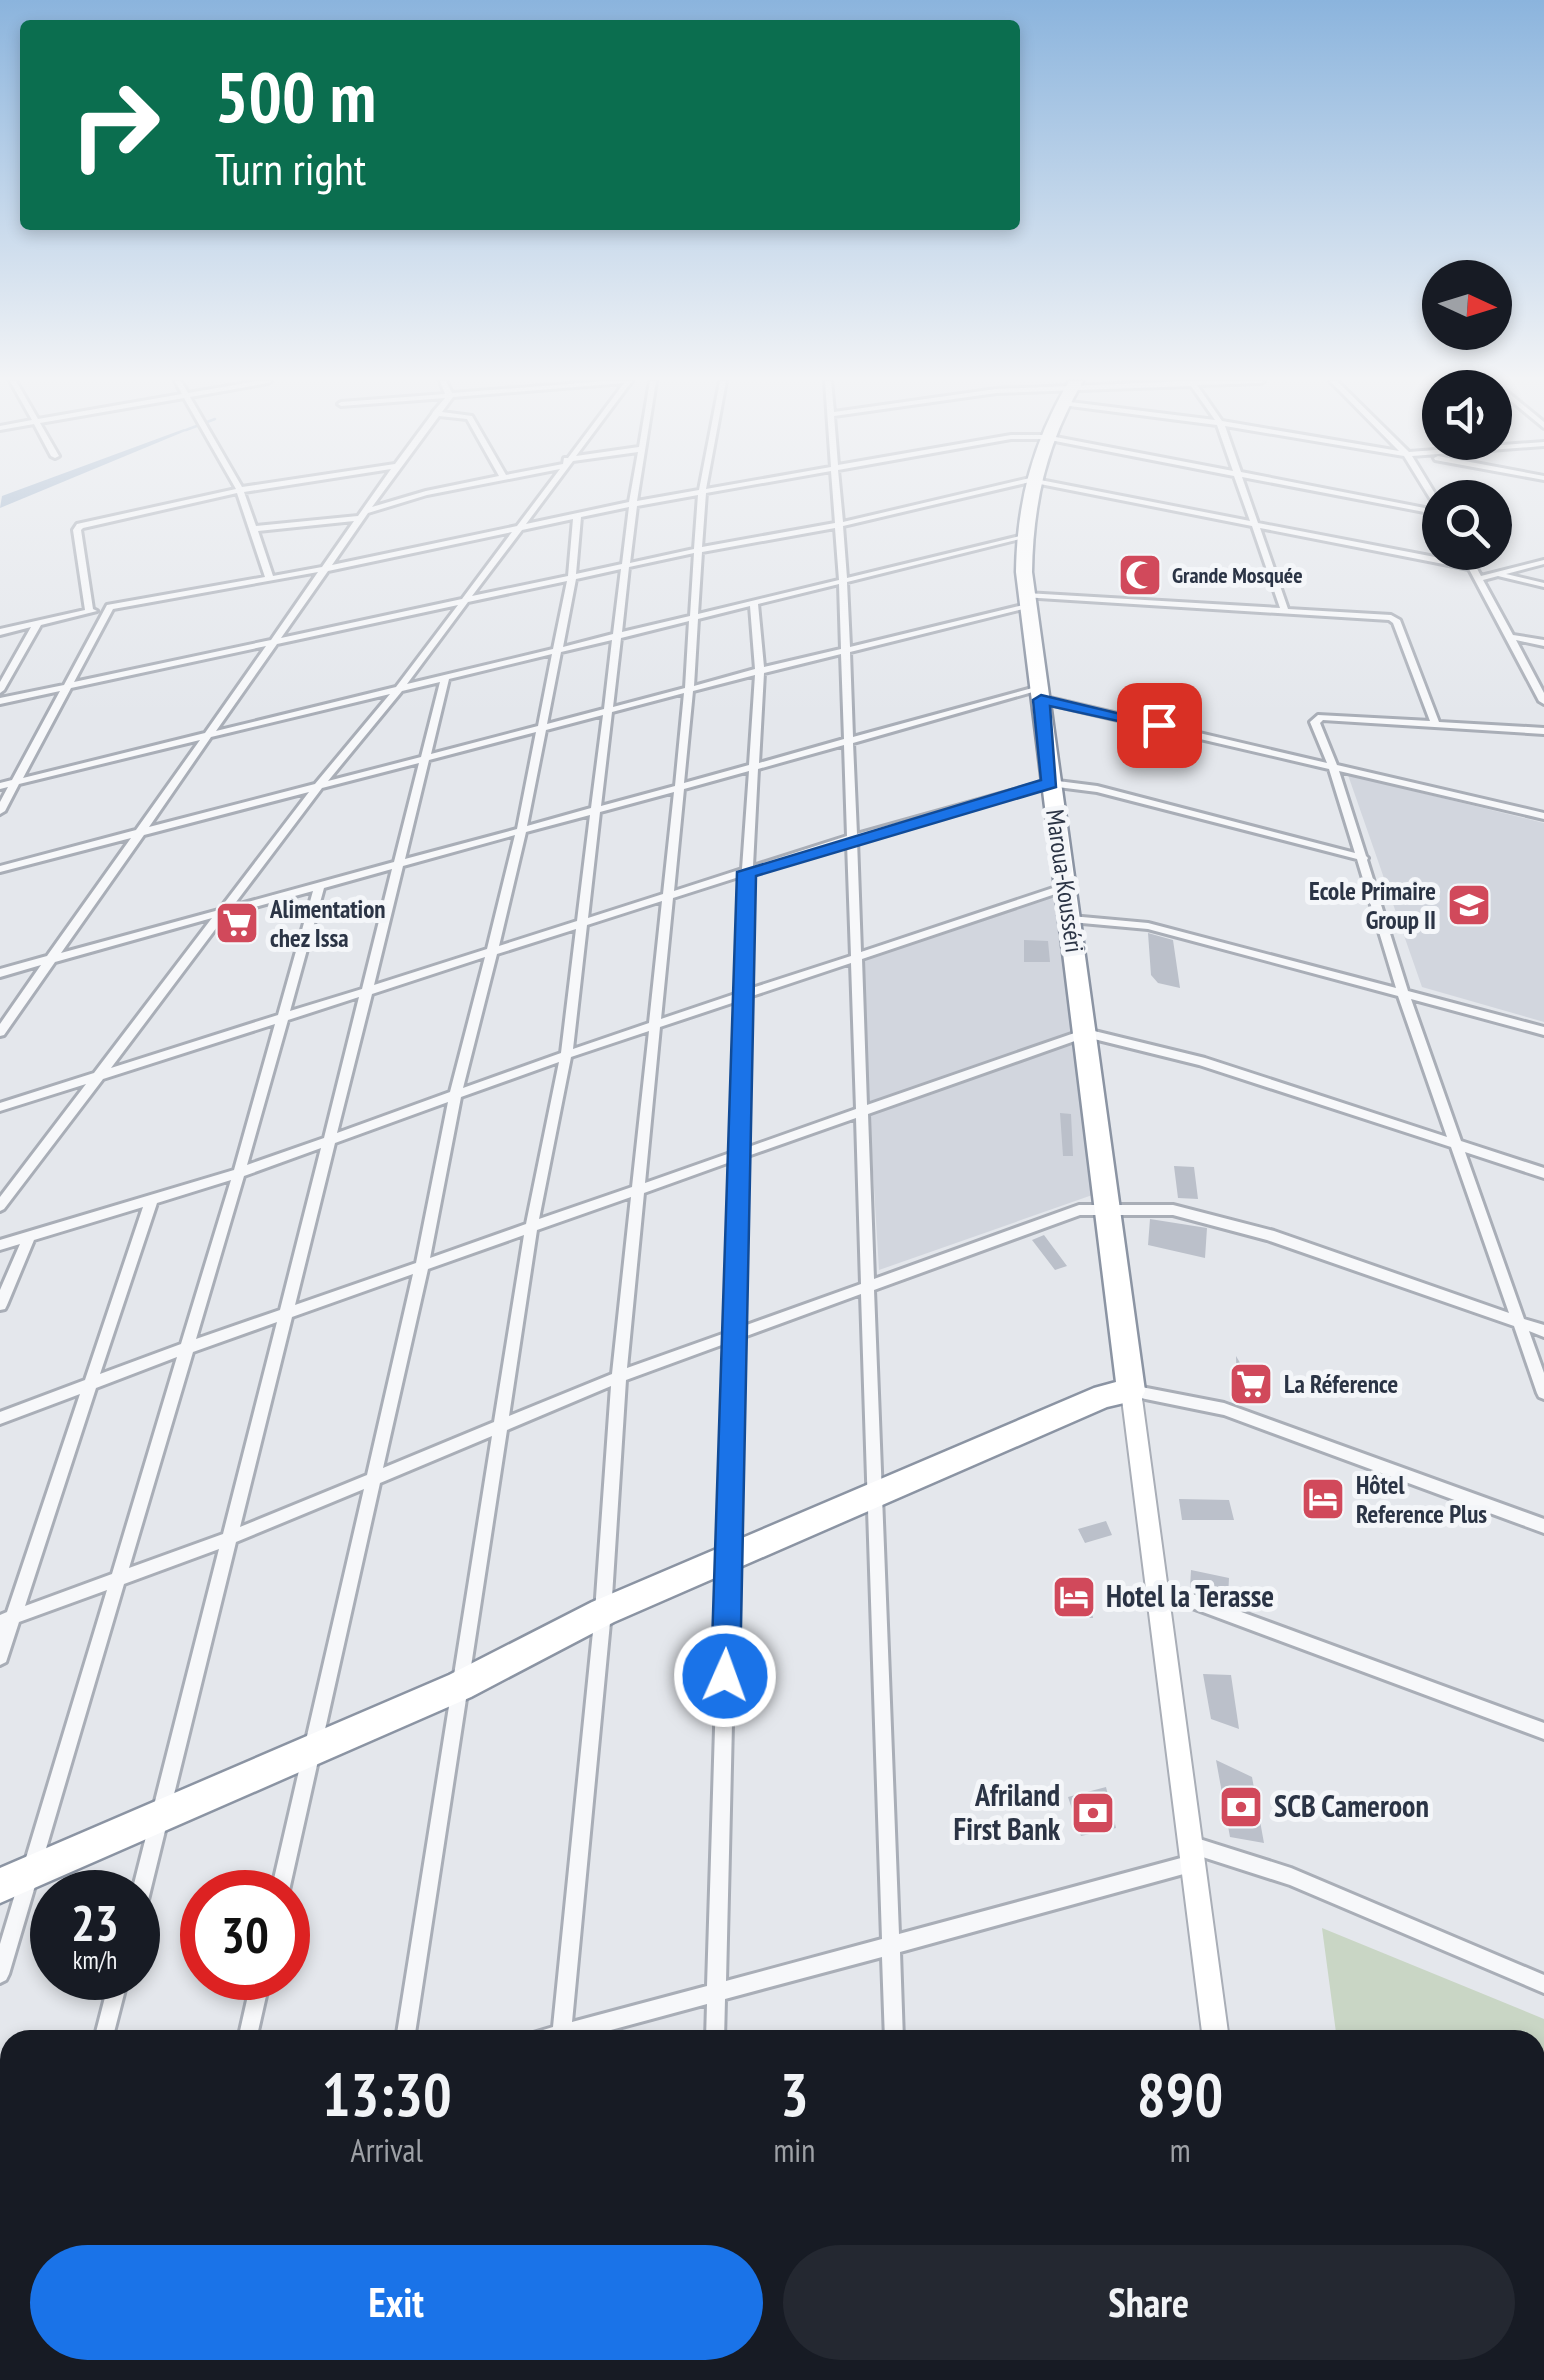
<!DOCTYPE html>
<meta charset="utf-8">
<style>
body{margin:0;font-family:"PT Sans Narrow",sans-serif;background:#242831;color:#f1f3f6;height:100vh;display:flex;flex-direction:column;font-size:38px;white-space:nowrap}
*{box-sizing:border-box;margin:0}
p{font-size:32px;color:#9ea1a6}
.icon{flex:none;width:55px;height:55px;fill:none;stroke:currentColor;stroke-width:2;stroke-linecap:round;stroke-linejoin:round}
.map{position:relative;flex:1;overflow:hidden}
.drawer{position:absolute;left:0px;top:2030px;width:1545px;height:350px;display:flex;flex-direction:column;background:#171b24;border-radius:30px 30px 0 0;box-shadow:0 5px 15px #0003}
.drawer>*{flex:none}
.guide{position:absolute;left:20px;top:20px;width:1000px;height:210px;border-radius:10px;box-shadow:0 5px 15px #0003;background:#0b6e4f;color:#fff;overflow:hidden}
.needle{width:65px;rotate:94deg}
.buttons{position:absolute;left:1422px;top:260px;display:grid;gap:20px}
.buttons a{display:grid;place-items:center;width:90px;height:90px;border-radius:50%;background:#171b24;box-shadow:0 5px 15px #0003;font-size:50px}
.speed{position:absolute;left:30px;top:1870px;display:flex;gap:20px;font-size:50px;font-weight:700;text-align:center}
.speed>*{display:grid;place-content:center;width:130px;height:130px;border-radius:50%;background:#171b24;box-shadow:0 5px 15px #0003;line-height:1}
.speed small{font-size:25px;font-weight:400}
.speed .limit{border:15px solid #d22;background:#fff;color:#111}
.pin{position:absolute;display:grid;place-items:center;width:85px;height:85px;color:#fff;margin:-42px;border-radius:20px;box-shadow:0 5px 15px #0006}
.me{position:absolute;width:110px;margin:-55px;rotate:2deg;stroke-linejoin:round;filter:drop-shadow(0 0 8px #0008)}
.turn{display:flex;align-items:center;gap:35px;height:210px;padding:0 30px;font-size:45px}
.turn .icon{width:130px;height:130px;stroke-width:2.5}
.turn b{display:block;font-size:70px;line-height:85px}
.eta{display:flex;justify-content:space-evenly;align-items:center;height:170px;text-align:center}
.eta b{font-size:60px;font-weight:700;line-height:70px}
.primary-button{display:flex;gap:20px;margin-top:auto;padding:20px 30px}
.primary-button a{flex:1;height:115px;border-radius:60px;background:#1a73e8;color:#fff;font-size:40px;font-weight:700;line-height:115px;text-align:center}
.primary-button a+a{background:#242831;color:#f1f3f6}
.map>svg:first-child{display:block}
</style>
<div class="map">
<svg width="1544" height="2380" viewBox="0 0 1544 2380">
<rect width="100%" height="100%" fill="#e4e7ec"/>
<path fill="#d2d6de" d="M1348,775L1544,823V1022L1422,987Z
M1062,890L1098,1193L879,1270L860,957Z"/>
<path fill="#c9d6c5" d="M1322,1928L1544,2019V2380H1383L1381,2370H1535V2040H1337Z"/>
<path fill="#9fb4cc" d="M184,429L188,430L0,508L2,496Z"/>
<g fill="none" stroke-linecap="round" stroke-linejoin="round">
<path stroke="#9fb4cc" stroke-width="2.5" d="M186,430L215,419"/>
</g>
<path fill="#bbc0ca" d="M1148,933L1173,940L1180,988L1158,983L1151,975Z
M1024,940L1048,941L1050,962H1024Z
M1060,1113L1071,1114L1073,1156H1063Z
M1174,1166L1194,1167L1198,1199L1178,1198Z
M1150,1219L1207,1228L1205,1258L1148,1245Z
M1044,1235L1067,1266L1055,1270L1032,1240Z
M1236,1356L1246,1373L1264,1372L1265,1394L1237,1390Z
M1179,1499L1229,1500L1234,1520H1182Z
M1106,1521L1112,1535L1085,1543L1078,1529Z
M1191,1570L1229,1578L1228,1597L1190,1588Z
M1057,1577L1087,1578L1093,1618L1061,1617Z
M1203,1674L1231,1675L1239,1729L1211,1719Z
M1216,1760L1252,1777L1264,1843L1230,1837Z
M1106,1787L1116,1828L1081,1836L1068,1797Z"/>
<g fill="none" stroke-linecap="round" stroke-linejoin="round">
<defs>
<path id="street" d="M10,381H16L38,419L182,394L175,381H181L188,393L258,381H271L268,383L190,397L242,487L395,464L432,414L433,412L445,398L341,406L338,404L341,402L445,394L440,381H446L452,393L606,381H632L576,456L639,447L650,381H656L637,501L699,490L720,381H726L706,489L831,467L825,381H831L834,412L996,389L1188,381H1264L1261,383L1197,385L1222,421L1399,451L1330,381H1337L1409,452L1544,442V446L1412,456L1440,502V510L1436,508L1404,456L1225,426L1241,472L1440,511V515L1242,477L1258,523L1466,563L1460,552H1468L1481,576L1544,560V564L1506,574L1544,583V587L1498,576L1483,580L1513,635L1544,640V646L1516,640L1544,693V704L1539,701L1469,569L1260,528L1288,609L1391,615L1400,620L1439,722L1544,728V734L1323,720L1320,723L1337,765L1544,813V819L1339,771L1366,856L1368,858L1367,860L1408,991L1544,1027V1035L1411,999L1461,1141L1544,1168V1178L1465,1152L1524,1319L1544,1325V1337L1529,1331L1544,1373V1399L1539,1397L1537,1393L1514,1326L1267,1240L1173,1215H1080L874,1290L899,1934L1192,1855L1198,1858L1201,1864L1198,1870L900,1952L903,2040H885L882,1957L725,1999L724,2040H706L707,2004L574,2040H531L533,2033L553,2027L595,1612L611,1386L507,1430L414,2040H396L492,1436L380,1483L288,1895V1892H271L364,1489L236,1542L147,1904L144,1910L138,1913V1892H132L219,1549L124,1584L9,1974L6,1980L0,1983V1944L107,1590L19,1622L6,1662L0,1665V1615L7,1612L80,1394L0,1424V1412L85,1380L143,1207L34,1240L7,1305L5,1309L0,1310V1290L20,1244L0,1250V1240L234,1170L275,1024L103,1079L4,1209L0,1211V1197L86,1084L0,1111V1103L94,1073L212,918L55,962L4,1035L0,1036V1024L41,965L0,977V969L47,956L131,838L0,872V866L136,830L200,740L19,784L5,811L0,814V802L8,787L0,789V783L12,780L60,691L0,704V698L64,685L107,605L265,577L237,493L83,528L81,530L93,609L97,611L41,625L4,690L0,693V682L31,627L0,635V629L85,610L73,530L77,524L236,489L184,398L40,423L59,456L55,458L51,456L34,424L0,430V426L32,420ZM624,383L568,458H564L563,464L506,475L472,416L442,412L453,397ZM1191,386L1215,420L1062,401L1059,403L1062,405L1217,425L1233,471L1045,435H1011L838,465L834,416L996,393ZM439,416L467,419L499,476L426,491L372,507ZM1011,439H1045L1234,476L1250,521L1030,478L843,522L838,470ZM638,452L629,502L526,524L573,461ZM391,469L358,516L256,526L244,492ZM560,469L517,526L332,565L368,513L427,495ZM831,471L835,523L702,547L706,493ZM1030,482L1252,526L1280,608L1026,593H1023V597L1389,620L1393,623L1430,721L1318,715L1310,722L1327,763L1041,696L1036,699L1041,702L1329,769L1355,853L1097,786L1050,780L857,834L853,743L1043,689L1036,687L853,737L850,652L1031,607L1027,604L850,647L847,582L1028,537L1024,535L847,578L843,526ZM698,495L694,549L630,563L637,506ZM629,507L622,564L576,574L581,517ZM573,519L568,576L472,596L522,530ZM354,521L322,567L273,576L258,531ZM835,528L839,580L698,614L702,552ZM512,532L462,599L281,638L328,571ZM694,553L690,616L622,632L629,567ZM621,569L613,634L563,647L576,579ZM318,572L271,640L74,682L113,609ZM567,581L553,649L407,684L468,602ZM839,584L841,649L764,667L758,604ZM458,605L396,687L216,731L277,644ZM750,606L755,669L694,686L698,619ZM689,621L685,688L613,707L621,638ZM612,640L604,709L547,724L561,652ZM266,646L205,733L23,778L71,688ZM552,654L538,726L431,754L449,679ZM841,654L844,739L759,763L764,673ZM755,675L749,765L684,783L693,691ZM440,682L421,757L328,781L402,691ZM684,693L675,786L601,806L612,712ZM390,694L315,784L149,827L211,737ZM603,715L591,808L527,826L546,730ZM536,732L517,829L405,859L429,760ZM844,745L847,836L753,866L758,769ZM419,763L394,862L233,906L322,788ZM749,771L742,869L674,891L684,789ZM1050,786L1097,792L1357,859L1396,988L1148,923L1071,916L1066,919L1071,922L1148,929L1398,996L1447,1137L1205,1058L1086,1029L867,1105L862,959L1070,889L1071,887L1070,885H1062L861,952L857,840ZM309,792L219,910L61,953L144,835ZM674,792L663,894L588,918L600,812ZM590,815L577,921L499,946L526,832ZM515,835L487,949L374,985L403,866ZM847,843L851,956L749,989L752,873ZM392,869L362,989L290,1011L324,888ZM742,876L738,993L661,1019L673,898ZM313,891L278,1015L111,1068L226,915ZM662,901L649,1023L573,1049L587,925ZM576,929L561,1053L463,1088L497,954ZM485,957L450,1092L337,1133L372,994ZM851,963L856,1109L746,1148L749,997ZM359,997L324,1138L247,1165L288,1020ZM738,1001L733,1152L645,1183L660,1027ZM649,1031L632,1187L539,1219L571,1057ZM1086,1037L1199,1065L1451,1147L1509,1313L1274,1231L1173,1205H1079L874,1279L868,1114ZM559,1062L526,1224L430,1258L461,1097ZM448,1102L416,1263L295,1305L335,1143ZM856,1118L861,1284L741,1327L745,1157ZM321,1148L280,1310L196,1339L244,1176ZM733,1161L728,1332L627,1368L644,1193ZM231,1180L181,1344L100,1374L157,1203ZM631,1197L612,1374L509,1416L537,1230ZM524,1235L494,1422L383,1468L428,1269ZM413,1274L367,1475L240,1527L292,1317ZM861,1294L882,1939L726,1981L741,1338ZM277,1322L223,1534L129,1568L193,1352ZM727,1343L707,1986L572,2022L611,1612L626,1380ZM177,1357L112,1574L25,1606L96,1388Z
M1487,381H1494L1544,422V428Z
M1438,456L1544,476V480L1435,460L1434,458Z
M1131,1385L1224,1403L1544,1519V1533L1224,1415L1126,1395L1124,1391L1126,1387Z
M1157,1581L1544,1723V1739L1152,1593L1149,1588L1152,1583Z
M1190,1836L1291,1868L1544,1975V1993L1290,1885L1184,1851L1181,1845L1184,1839Z
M110,1978H128L112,2040H94Z
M252,1978H270L256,2040H238Z
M10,2166V2186L0,2189V2169Z
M11,2370H31L29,2380H9Z
M167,2370H187L185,2380H165Z
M350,2370H370L369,2380H349Z
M541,2370H585L582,2377L576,2380H532L535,2373Z
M896,2370H916V2380H896Z"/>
<path id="secondary" d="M1131,1383L1138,1385L1141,1391L1229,2040H1203L1121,1391L1124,1385Z
M1245,2370H1275L1276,2380H1246Z"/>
<path id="highway" d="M1069,381H1083C1047,442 1033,502 1032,572L1145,1391L1141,1399L1107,1407L614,1622L471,1697L0,1903V1868L449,1675L592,1602L1094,1388L1116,1382L1016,572C1017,501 1033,442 1069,381Z"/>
</defs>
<use href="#street" stroke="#a9aeb7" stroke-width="6"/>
<use href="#secondary" stroke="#a9aeb7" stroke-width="4"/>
<use href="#highway" stroke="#8b94a3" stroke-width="5"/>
<use href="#street" fill="#f7f8fa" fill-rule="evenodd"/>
<use href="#secondary" fill="#fff" fill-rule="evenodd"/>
<use href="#highway" fill="#fff" fill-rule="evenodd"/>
</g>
<linearGradient id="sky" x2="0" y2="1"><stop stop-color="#8bb4dd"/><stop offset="0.53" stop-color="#f3f4f6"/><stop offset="1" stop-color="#f3f4f6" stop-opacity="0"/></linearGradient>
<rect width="1544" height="714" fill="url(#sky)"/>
<path fill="#1a73e8" stroke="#114b97" stroke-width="2.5" d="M1041,695L1167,725L1159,730L1050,706L1056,787L756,876L740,1676L736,1686L725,1690L715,1686L711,1676L737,872L1041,780L1033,700Z"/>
<defs>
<symbol id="mosque-square" viewBox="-11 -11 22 22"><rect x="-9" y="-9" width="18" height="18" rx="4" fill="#d1495b" stroke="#f4f6f9"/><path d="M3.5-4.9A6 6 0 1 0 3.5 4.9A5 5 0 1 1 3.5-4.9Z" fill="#fff"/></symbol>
<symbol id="school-square" viewBox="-11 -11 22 22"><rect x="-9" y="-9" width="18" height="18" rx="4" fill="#d1495b" stroke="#f4f6f9"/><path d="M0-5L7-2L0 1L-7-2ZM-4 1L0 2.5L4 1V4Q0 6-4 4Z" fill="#fff"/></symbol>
<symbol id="supermarket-square" viewBox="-11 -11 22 22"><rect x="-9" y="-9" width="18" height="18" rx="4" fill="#d1495b" stroke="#f4f6f9"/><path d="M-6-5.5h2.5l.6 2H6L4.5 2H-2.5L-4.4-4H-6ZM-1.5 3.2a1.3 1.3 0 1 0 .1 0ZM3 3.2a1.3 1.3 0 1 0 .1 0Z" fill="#fff"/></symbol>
<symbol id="hotel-square" viewBox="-11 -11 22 22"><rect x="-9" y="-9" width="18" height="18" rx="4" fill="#d1495b" stroke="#f4f6f9"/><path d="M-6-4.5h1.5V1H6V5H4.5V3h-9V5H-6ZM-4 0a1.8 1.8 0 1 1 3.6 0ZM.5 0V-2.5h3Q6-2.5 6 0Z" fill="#fff"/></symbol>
<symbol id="bank-square" viewBox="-11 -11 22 22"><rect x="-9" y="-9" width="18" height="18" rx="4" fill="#d1495b" stroke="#f4f6f9"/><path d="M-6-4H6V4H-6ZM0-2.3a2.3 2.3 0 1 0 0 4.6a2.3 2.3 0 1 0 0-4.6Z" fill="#fff"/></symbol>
</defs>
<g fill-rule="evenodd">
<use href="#mosque-square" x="1115" y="550" width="50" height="50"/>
<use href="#school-square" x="1444" y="880" width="50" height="50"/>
<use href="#supermarket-square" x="212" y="898" width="50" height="50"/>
<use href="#supermarket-square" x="1226" y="1359" width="50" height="50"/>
<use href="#hotel-square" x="1298" y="1474" width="50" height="50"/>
<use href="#hotel-square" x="1049" y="1572" width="50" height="50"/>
<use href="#bank-square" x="1216" y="1782" width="50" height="50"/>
<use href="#bank-square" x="1068" y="1788" width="50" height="50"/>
</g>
<g text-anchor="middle" stroke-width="10" stroke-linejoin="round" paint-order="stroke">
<g font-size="22" font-weight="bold" fill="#2b3445" stroke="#f4f6f9" text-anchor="start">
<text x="1172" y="583">Grande Mosquée</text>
</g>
<g font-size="25" fill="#2b3445" stroke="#f4f6f9">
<text transform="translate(1065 881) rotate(82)" y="9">Maroua-Kousséri</text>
</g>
<g font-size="25" font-weight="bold" fill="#2b3445" stroke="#f4f6f9" text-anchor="start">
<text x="1436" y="900" text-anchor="end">Ecole Primaire<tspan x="1436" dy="29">Group II</tspan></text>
<text x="270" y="918">Alimentation<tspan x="270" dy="29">chez Issa</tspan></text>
<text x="1284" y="1393">La Réference</text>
<text x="1356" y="1494">Hôtel<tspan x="1356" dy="29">Reference Plus</tspan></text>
</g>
<g font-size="30" font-weight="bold" fill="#2b3445" stroke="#f4f6f9" text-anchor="start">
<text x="1106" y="1607">Hotel la Terasse</text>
<text x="1060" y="1806" text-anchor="end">Afriland<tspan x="1060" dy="34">First Bank</tspan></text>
<text x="1274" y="1817">SCB Cameroon</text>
</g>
</g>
</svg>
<div class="buttons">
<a><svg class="needle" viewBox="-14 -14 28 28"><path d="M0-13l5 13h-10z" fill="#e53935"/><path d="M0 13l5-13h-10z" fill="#9ea1a6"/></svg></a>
<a><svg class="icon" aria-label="sound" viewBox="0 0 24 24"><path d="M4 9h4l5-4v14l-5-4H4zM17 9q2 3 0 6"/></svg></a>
<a><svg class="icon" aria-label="search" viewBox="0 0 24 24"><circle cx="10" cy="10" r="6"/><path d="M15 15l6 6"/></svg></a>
</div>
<div class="speed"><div>23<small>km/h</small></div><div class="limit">30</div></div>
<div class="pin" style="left:1159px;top:725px;background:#d93025"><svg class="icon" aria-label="arrive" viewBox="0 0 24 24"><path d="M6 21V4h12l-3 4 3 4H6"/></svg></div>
<svg class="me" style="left:725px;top:1676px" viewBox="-20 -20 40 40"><circle r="17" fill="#1a73e8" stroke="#fff" stroke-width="3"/><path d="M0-11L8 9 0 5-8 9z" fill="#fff"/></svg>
<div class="guide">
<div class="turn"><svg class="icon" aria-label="right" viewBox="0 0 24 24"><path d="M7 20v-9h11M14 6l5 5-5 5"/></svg><div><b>500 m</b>Turn right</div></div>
</div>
<section class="drawer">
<div class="eta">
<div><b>13:30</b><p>Arrival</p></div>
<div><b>3</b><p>min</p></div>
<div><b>890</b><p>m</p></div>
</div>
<div class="primary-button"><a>Exit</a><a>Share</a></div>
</section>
</div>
